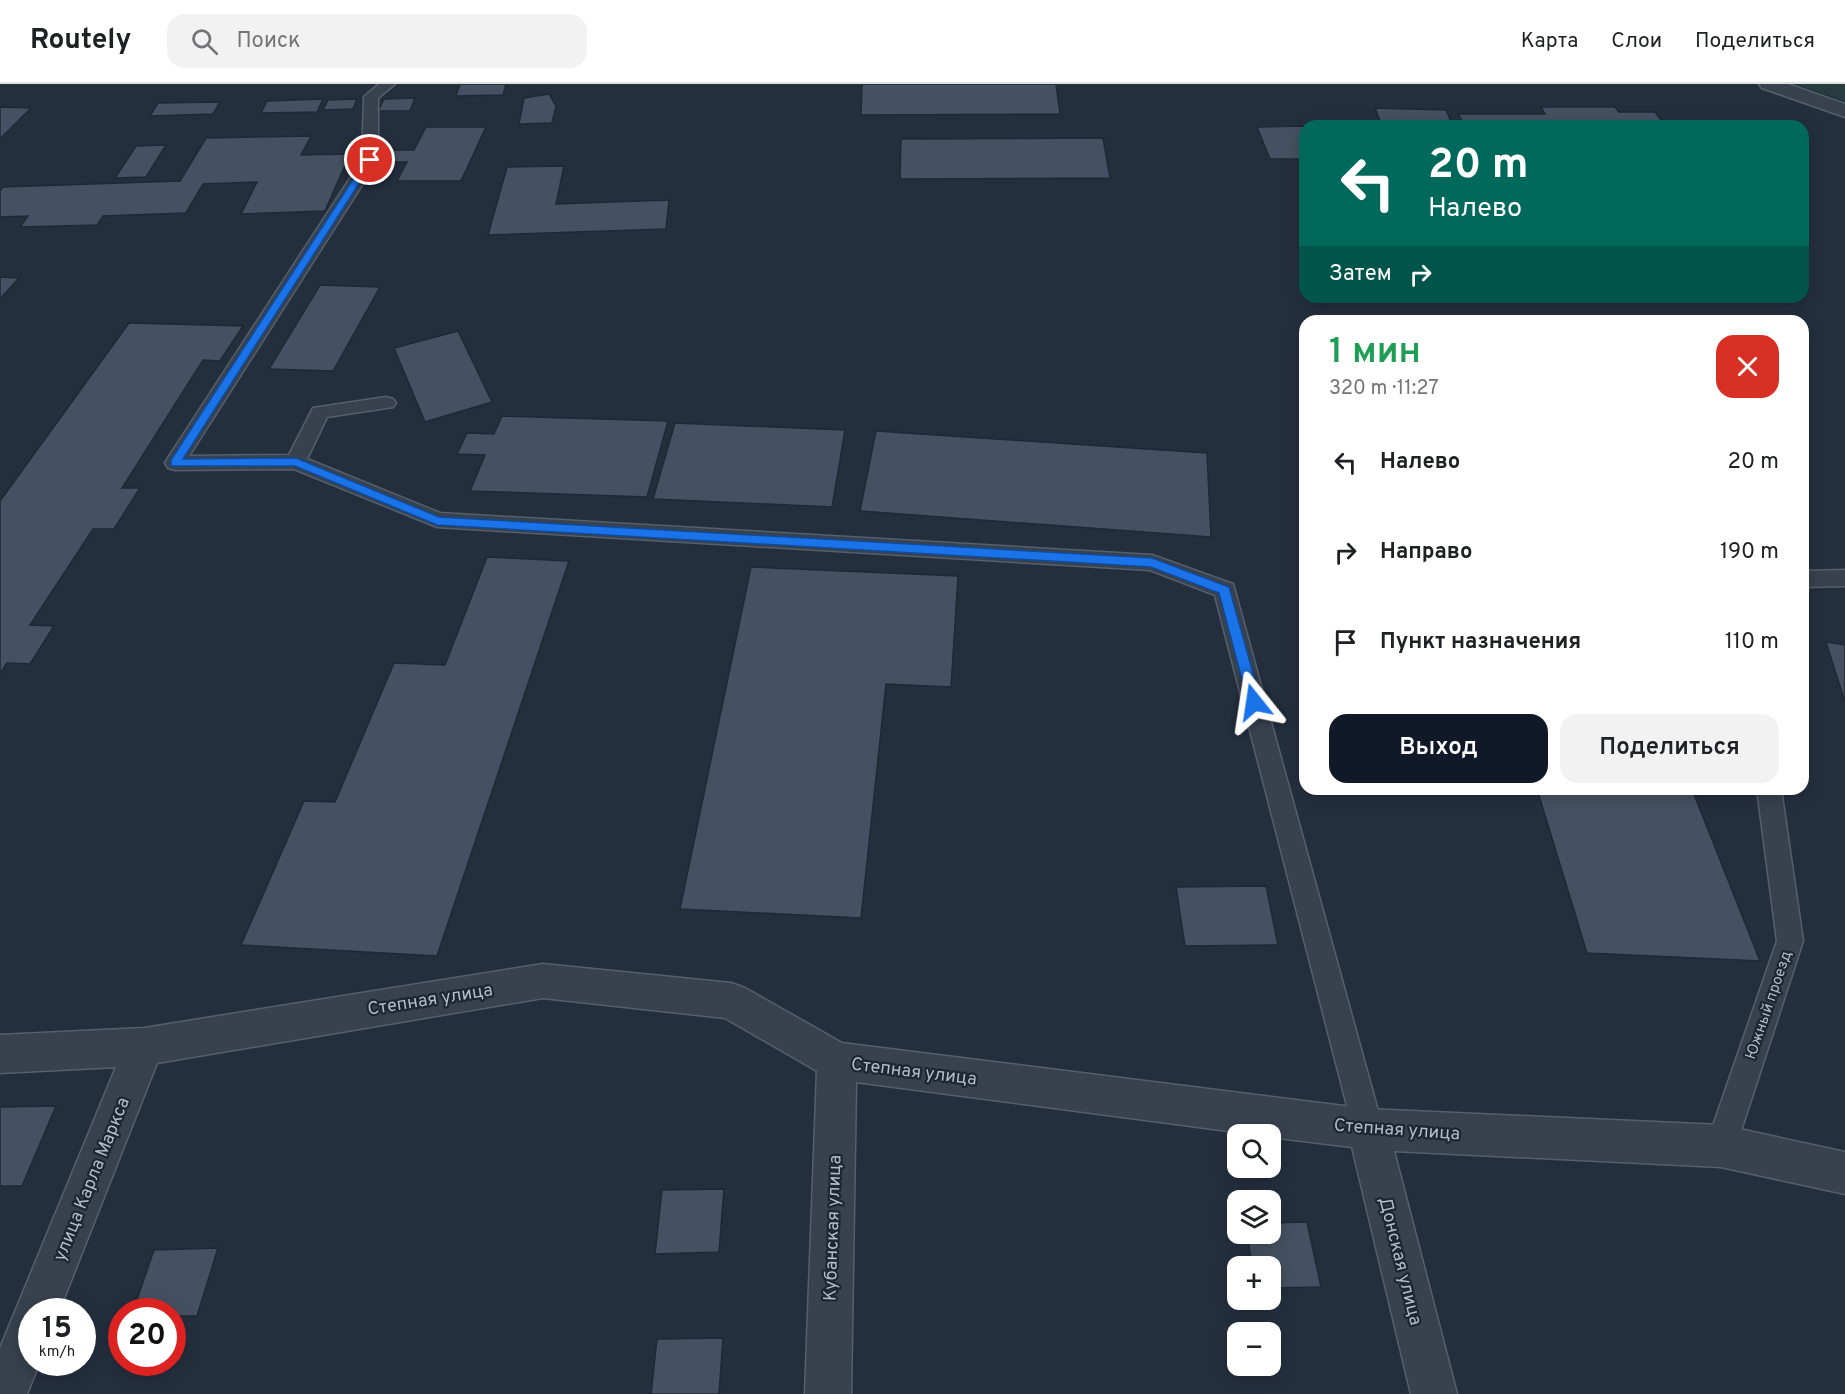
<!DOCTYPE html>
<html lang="ru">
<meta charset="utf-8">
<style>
body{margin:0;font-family:Overpass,sans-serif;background:#f2f2f2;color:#202124;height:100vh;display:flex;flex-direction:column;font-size:22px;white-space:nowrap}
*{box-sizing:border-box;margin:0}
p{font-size:20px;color:#757577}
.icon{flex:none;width:33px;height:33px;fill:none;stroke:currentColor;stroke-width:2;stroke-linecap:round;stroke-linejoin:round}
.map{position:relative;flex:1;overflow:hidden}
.drawer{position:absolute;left:1299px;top:231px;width:510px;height:480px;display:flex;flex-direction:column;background:#fff;border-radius:18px;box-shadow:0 3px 15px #0003}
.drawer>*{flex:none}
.guide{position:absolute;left:1299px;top:36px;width:510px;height:183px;border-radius:18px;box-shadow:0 3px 15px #0003;background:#00695c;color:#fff;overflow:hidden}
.fabs{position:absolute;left:1227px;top:1040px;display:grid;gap:12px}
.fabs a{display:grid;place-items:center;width:54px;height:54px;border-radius:12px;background:#fff;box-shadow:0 3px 15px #0003;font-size:30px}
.speed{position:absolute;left:18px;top:1214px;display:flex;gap:12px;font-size:30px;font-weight:700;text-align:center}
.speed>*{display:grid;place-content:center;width:78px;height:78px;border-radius:50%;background:#fff;box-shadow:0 3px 15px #0003;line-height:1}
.speed small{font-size:15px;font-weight:400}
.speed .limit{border:9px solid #d22;background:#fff;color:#111}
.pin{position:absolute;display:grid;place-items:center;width:51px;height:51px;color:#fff;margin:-26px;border:3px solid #fff;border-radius:50%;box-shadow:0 2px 6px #0007}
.me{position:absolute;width:66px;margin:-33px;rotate:345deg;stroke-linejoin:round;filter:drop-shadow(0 0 4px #0008)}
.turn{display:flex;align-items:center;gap:21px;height:126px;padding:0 30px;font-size:27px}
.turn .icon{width:78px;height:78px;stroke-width:2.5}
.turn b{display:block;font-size:42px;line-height:51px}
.then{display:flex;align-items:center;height:57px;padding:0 30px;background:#0003;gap:12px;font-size:22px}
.round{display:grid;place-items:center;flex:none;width:63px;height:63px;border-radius:18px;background:#f2f2f2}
.overview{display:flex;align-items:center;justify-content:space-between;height:102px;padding:0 30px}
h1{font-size:36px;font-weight:600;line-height:45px;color:#1e9e55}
.button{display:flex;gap:12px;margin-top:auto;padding:12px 30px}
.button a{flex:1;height:69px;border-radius:18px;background:#111827;color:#fff;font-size:24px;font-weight:600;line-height:69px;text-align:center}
.button a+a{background:#f2f2f2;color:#202124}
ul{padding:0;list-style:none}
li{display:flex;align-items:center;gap:18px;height:90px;padding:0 30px}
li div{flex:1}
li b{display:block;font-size:22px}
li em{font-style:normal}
header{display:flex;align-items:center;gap:36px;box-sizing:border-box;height:84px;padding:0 30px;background:#fff;border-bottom:2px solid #e0e0e0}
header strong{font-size:28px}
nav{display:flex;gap:33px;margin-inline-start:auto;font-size:21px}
.search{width:420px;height:54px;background:#f2f2f2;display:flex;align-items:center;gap:15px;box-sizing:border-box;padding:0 21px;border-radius:18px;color:#757577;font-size:22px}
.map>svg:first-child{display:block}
</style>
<header>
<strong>Routely</strong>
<div class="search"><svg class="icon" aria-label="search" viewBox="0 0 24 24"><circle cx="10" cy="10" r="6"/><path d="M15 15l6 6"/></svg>Поиск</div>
<nav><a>Карта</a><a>Слои</a><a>Поделиться</a></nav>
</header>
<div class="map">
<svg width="1845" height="1310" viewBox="0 0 1845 1310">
<rect width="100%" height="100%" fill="#242f3e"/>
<path fill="#263c3f" d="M1795,0H1845V17Z"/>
<path fill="#455162" stroke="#1f2835" stroke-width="1.5" d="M460,0H506L503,11L456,12Z
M862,0H1056L1060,30L861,31Z
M549,10L556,22L552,39L519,40L524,14Z
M415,14L410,27H378L384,15Z
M323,15L317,28L261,29L267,17Z
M357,15L353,25L323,26L328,16Z
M220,18L213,30L150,32L158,19Z
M0,23L31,24L0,55Z
M1541,23H1615L1619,28H1655L1666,42H1465L1458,30H1545Z
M1375,24L1446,26L1453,42H1382Z
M1305,42V75H1270L1257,43Z
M426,43H486L461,97H397L407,78H382L389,66H414Z
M311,52L301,71L350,70L325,127L241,130L257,98L203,100L186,129L103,132L97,141L20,143L28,132L0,133V107L3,103L180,97L206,54Z
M1103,54L1110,94L900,95L901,55Z
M166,61L146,93L115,94L136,62Z
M564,82L556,120L669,116L666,145L488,151L507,83Z
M0,193L19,194L0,215Z
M320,201L380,203L333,287L269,285Z
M1543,232L1615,233L1617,237H1545Z
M129,239L243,242L220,277L203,276L122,404H140L114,445H93L30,541L54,542L30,580L7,579L0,590V417Z
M458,247L492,318L425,338L394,264Z
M502,332L668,337L647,413L470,407L485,371L457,370L467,349L494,350Z
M675,339L845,346L832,423L653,415Z
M876,347L1207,369L1211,453L860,427Z
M487,473L569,477L437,872L241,861L304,717L335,718L394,579L445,581Z
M751,483L958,492L951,603L886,600L861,834L680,825Z
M1826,558L1845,561V618Z
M1537,705H1692L1760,877L1587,869Z
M1266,802L1278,861L1185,862L1176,803Z
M56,1022L22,1102H0V1023Z
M724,1105L719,1168L655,1170L662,1106Z
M1307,1138L1321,1203L1270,1204V1182H1252L1247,1149H1270V1139Z
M218,1164L197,1232H172V1227H133L154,1166Z
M723,1254L719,1310H651L657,1255Z"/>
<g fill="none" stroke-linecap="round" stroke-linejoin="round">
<defs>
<path id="service" d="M379,0H395L378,14V76L189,372L289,371L313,324L386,313L393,315L396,319L393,323L327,333L307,375L440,429L1152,471L1233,500L1383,1045L1379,1055L1368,1060L1357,1055L1353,1045L1215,511L1150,486L437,443L294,385L175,386L168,384L165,379L168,374L362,76L364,13Z
M1845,486V502L1803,503V487Z
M1757,705H1781L1803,857L1736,1062L1732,1073L1721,1077L1710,1073L1706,1062L1777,857Z"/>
<path id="minor" d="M1759,0H1788L1845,20V33L1762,4Z
M543,880L731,899L745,904L842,959L1368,1025L1721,1041L1845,1068V1110L1721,1083L1394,1067L1457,1310H1411L1352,1063L1270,1053V1050H1251L856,998L851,1310H805L817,987L725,934L543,914L157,979L59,1227H32V1278H40L27,1310H0V1264L116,983L0,989V951L144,944Z"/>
</defs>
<use href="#service" stroke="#565f6c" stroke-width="3"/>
<use href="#minor" stroke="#565f6c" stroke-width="3"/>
<use href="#service" fill="#38414e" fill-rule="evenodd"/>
<use href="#minor" fill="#38414e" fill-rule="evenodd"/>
</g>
<path fill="#1a73e8" stroke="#114b97" stroke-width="1.5" d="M367,74L374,76L183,375L296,374L439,433L1152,474L1229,503L1261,618L1259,622H1250L1248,618L1219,509L1151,483L437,441L295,382H171V376Z"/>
<g text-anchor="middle" stroke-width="4.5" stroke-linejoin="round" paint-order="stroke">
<g font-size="15" fill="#b4bcc9" stroke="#1d2633">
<text transform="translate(1768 921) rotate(-71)" y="5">Южный проезд</text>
</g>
<g font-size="18" fill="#b4bcc9" stroke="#1d2633">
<text transform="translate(430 915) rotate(-9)" y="6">Степная улица</text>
<text transform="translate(914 987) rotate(7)" y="6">Степная улица</text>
<text transform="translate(1397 1045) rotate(4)" y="6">Степная улица</text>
<text transform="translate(91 1095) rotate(-68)" y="6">улица Карла Маркса</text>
<text transform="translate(832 1144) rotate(-88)" y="6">Кубанская улица</text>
<text transform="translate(1401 1177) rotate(76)" y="6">Донская улица</text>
</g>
</g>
</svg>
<div class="fabs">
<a><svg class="icon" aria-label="search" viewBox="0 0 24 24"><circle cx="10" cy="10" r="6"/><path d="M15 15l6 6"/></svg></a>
<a><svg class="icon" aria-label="layers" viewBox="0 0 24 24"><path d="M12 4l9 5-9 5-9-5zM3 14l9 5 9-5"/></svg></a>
<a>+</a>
<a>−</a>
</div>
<div class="speed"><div>15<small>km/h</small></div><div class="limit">20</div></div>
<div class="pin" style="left:370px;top:76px;background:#d93025"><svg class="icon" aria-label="arrive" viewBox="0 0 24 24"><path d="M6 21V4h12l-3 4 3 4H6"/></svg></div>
<svg class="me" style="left:1254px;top:618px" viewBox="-20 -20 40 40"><path d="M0-17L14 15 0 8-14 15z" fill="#1a73e8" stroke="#fff" stroke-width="4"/></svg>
<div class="guide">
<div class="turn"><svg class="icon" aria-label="left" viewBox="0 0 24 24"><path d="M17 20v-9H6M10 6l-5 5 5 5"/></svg><div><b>20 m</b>Налево</div></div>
<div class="then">Затем<svg class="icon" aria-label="right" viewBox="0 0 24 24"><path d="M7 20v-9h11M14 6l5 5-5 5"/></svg></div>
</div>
<section class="drawer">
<div class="overview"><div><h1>1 мин</h1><p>320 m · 11:27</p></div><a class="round" style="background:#d93025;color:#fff"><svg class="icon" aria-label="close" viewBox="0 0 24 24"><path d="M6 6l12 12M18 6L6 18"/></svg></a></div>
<ul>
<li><svg class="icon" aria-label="left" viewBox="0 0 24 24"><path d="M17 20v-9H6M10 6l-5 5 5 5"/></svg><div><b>Налево</b></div><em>20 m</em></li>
<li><svg class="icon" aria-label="right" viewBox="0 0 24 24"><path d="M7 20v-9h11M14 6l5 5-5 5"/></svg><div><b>Направо</b></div><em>190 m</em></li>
<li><svg class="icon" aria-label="arrive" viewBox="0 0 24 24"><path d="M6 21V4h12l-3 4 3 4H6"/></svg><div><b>Пункт назначения</b></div><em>110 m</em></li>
</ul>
<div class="button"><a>Выход</a><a>Поделиться</a></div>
</section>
</div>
